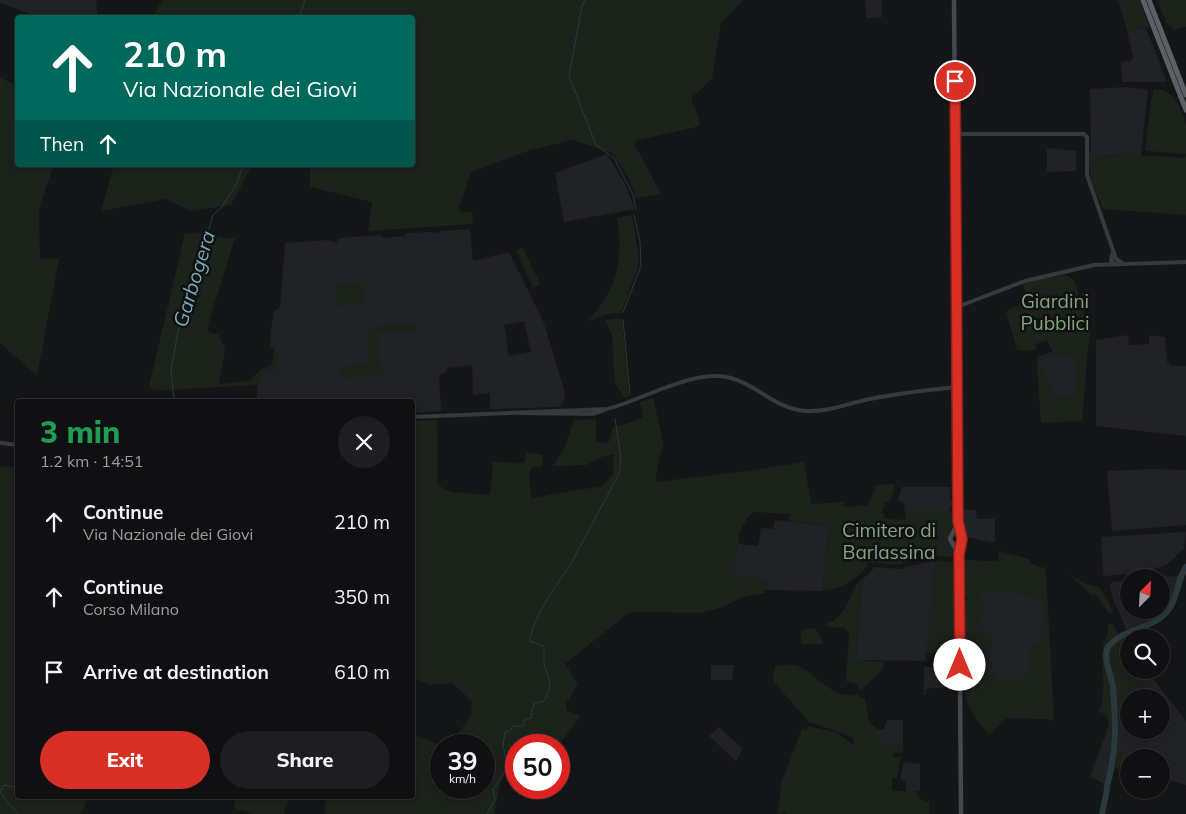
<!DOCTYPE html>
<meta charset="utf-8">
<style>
body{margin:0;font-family:Mulish,sans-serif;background:#1e1e20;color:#f1f3f6;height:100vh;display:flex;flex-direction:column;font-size:19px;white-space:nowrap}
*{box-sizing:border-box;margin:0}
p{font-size:16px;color:#9c9d9f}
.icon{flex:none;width:28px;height:28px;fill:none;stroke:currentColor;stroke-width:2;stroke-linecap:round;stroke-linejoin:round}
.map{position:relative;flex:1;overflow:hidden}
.sheet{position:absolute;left:15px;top:399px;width:400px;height:400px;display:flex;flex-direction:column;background:#101012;border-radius:5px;box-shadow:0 2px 8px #0003,0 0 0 1px #303032}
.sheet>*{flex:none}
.hud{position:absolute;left:15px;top:15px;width:400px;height:152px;border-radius:5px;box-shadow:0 2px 8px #0003,0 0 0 1px #303032;background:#00695c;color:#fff;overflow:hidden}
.needle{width:32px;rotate:24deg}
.fabs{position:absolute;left:1120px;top:569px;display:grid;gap:10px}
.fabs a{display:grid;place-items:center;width:50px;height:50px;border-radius:50%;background:#101012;box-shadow:0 2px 8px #0003,0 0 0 1px #303032;font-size:25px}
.speed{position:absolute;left:430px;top:734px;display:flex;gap:10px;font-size:25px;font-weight:700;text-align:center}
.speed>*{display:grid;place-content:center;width:65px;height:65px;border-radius:50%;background:#101012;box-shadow:0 2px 8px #0003,0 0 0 1px #303032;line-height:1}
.speed small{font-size:12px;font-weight:400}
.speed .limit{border:8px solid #d22;background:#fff;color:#111}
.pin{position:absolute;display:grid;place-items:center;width:42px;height:42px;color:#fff;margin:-21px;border:2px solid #fff;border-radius:50%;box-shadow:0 1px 5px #0007}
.me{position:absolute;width:55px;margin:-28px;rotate:0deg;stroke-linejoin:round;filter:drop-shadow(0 0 4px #0008)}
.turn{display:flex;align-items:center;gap:18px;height:105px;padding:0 25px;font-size:22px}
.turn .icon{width:65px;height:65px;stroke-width:2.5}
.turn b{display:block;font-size:35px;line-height:42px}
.then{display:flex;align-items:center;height:48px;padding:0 25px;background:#0003;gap:10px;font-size:19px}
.round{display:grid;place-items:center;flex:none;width:52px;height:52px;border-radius:26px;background:#1e1e20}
.overview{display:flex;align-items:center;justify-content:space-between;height:85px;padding:0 25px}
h1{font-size:30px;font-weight:800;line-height:38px;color:#1e9e55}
.button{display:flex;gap:10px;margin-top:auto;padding:10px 25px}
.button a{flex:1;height:58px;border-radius:30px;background:#d93025;color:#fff;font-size:20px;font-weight:800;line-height:58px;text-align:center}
.button a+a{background:#1e1e20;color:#f1f3f6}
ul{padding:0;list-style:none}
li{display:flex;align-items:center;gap:15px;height:75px;padding:0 25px}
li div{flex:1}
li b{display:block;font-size:19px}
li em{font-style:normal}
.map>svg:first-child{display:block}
</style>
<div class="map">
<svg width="1186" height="814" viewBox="0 0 1186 814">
<rect width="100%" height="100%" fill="#151618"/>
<path fill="#212225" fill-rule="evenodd" d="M0,0H96L98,17H38L0,3Z
M865,0H882V17L866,18Z
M1146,28L1167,82H1122L1121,62L1131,61L1133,58L1127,30Z
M1127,87L1148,90L1141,155L1089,156L1091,148L1090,89Z
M1047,148L1076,151V171L1047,172Z
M607,154L625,184L635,209L564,222L555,173Z
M470,229L473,261L509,252L544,323L565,393L564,400L559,407L490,409V393L473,395L472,365L448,368L445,373L439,375L441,411L413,413L412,401H257V379L265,372H277L275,346H271V331L274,311L280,307L285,243L329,240L336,243L339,238L380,235L383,238L405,236L406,233L431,232L438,233L441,231ZM524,321L531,352L509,356L504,325Z
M1128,335L1129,345L1149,344V335L1165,337L1167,362L1171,366H1186V436L1096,426V340Z
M1060,349L1080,354L1076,402L1041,423L1037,357Z
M1152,469L1186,470V525L1112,531L1107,471Z
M902,487H950V500L955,501V506H950V510H904L905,504L898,500Z
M963,509L976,510L977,519H995V543L966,537L963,534Z
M775,520L829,526L822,591L765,590L766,582L734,576L737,544L758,546L761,528L773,529Z
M1186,532L1184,548L1167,565L1141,573L1105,576L1103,574L1101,537Z
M935,560L926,661L856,660L862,580L875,567L900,569Z
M964,560L1030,563L1045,569L1054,721L1047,719L1007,718L989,735L966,695L963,661L968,659V650L964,649L963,602L968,599L967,595L964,593Z
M1180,576L1170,604L1160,616L1136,629L1127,631L1113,599L1110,585L1113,582L1129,580V610H1161V578L1159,577Z
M711,665H734L732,680H711Z
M924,667H947L948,687L926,689V695H924Z
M1151,676L1186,721V785L1161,779V758H1129V773L1118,769L1123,754L1118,752L1119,705L1129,710V730H1161V698L1138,697L1144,681Z
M887,720H903V744H879V730L884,729Z
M719,727L743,749L736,761L709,736Z
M1107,732H1113L1114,747L1105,785L1091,776Z
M908,762L920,764V791H906V782L900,779L903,764Z"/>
<path fill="#1c231b" d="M162,0H743L721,24L712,79L691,98L699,118L700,126L635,141V145L661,194L636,198L628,177L612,153L573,140L530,150L471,172L459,208L461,212H472L473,224L368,231L372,202L310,187V165H412V18L153,17Z
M1118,0H1140L1150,27L1127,30Z
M1157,0H1186V27L1175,30L1166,23Z
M0,78L17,85L18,165H54L39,208L40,258L59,259L37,376L0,343Z
M1154,89C1173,87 1183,110 1186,126C1186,134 1186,145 1186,154L1147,151L1145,149L1151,101Z
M1122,154L1185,158L1186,154V215L1103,209L1091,180L1089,156H1122Z
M114,165H252L231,205L191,211L166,199L101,211Z
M632,215L639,258L637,270L621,313L608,314L585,322C617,296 624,256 617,218Z
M194,232L224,238H235L207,328L210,333L219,335L225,349L219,384L251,380L260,370L272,365L274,349L270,347L271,331V346H276L277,372H265L257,379V385L167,390H154L149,386L185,233L191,234Z
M523,248L540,284L533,288L516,250Z
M1065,275L1072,278L1075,283L1091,332L1089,337L1082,421L1041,423L1040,399L1048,396H1075L1077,357L1050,356L1041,362L1037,361V357L1053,353L1047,340L1036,344V349L1030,351L1017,350L1006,311L1029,301L1022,283Z
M364,284L363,305L336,306V285Z
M622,318L629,396L625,398L615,383L612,336L606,320Z
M420,324V330L378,332V363L383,368L384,373L374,374V376L341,379L342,366L368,365L367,329L379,326Z
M1037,364L1043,369L1046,380L1053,383L1051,392L1054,393L1039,396Z
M653,398L664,445L661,450L655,482L748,471L804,462L811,504L843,502L844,507L868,505L876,485L895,484L891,500L885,502L882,514H884V518L906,520L904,510H950L955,524L948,540L955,550L954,555L949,557L910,555L909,561L898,565L869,562C861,579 840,589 822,591L829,526L789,521L790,514L753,512C736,527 736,555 734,575L761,579V582H766L765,593L741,598L723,607L701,613L630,612L565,664L578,684L566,704V710L581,716L559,745H516C516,759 512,759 506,771C499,784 496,799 495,814H325V796H412V736L415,735L441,746V788H484V745H453L458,733L471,716L472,701L452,683L431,685L413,678V421L437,420L438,485L451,492L490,495L493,462L524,463L527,452L543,455L541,467H533L529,472L531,498L602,486L613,474L614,454L598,458L587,465L553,466L565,447L574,420L596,419V443L609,442L613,428L643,418L640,402Z
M0,466L15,467V495H17L18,796H90L80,814H0Z
M999,551L1030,559V563L1042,568L1043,565L1046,571L1054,721L1047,719L1007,718L989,735C963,703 965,701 963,661L978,654L991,655L993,676L997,679L1030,678V644H1040C1040,629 1045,619 1042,604C1027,589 1000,593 980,593L978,597L984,601L986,613L978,620V631L992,632V650L990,652L964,649L963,602L968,599L967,595L964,593V560L998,562Z
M935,560L956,563L958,661L951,664L954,661V653H926Z
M1069,574L1086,584L1099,587L1108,600L1113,613H1109L1095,594L1092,596Z
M862,580L856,660L884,662V668L860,691L856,684L846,681L849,633L844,628L822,626C854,616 849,584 862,580Z
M1108,624H1112L1119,634L1109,641L1104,649V664L1111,687L1113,732H1107L1091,776L1092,779L1089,778L1109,724L1106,714L1099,712C1108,690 1100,669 1103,647C1104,639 1109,633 1108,624Z
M815,628L824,644H801V630Z
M1123,638L1126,645L1120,657L1122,665L1132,671L1147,670L1151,676L1146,682L1144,681L1138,697L1129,698V710L1119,706L1118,752L1123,754L1118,769L1115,768L1110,787L1118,743L1116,688L1108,653L1110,647Z
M775,666C784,665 795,664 802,668C820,678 834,700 857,694L860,698H865L869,722L879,730V744H903V753H893L894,757H901L897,778H892V791H915L922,800L929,802V814H786L783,812L778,814L782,777H784L802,728L807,730L808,726L835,732L854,745L853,737L809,722L773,681Z
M235,796H288L289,797L284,814H254L234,808Z"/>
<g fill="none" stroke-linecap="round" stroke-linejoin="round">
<path stroke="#2a393d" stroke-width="1" d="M585,0L582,6L569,76L596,145L614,158L633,195L636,209
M299,18L305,0
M623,312L641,266L640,242L634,215
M623,320L630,395
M174,401L171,370L183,304L199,264L213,215L222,207L237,183L243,165
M544,660V646L530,641C530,624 557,582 568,569L619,474L621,458L615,419
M18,763V769
M18,772V776
M0,792L18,814
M0,792L4,785L18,788
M487,814L495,800L493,789L508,768L503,745L505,732L510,731L513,726H523L525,719L532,718L531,713L534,704L544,701C554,686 548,678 544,663"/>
<path stroke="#2a393d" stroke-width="6" d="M1107,786C1117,750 1116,724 1113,687C1111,674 1104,662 1107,649C1118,630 1147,630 1163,616C1178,603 1176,582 1186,567
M1102,814L1107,789"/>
<path stroke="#36393d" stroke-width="4" d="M956,134H1084L1087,137V175L1116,259L1122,263
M1113,251L1111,260L1114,264
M957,307L1025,281L1094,265L1186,262
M520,413L592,414L605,410
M412,417L607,409C643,400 694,368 731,378C758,385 776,410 807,411C829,412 849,403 870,399C899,393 928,390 957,387
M0,443L18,445"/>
<path stroke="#44494d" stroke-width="4.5" d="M954,0L958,520L962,539L959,555L961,814
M957,524L950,539L958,553"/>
<path stroke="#5a6065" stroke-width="5" d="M1143,0L1186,110
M1149,0L1186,95"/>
</g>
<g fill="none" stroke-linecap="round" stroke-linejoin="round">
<defs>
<path id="route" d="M955,81L958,521L962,539L959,554L960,665"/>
</defs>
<use href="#route" stroke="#8d1f18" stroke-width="12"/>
<use href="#route" stroke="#d93025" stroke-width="9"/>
</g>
<g text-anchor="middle" stroke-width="5" stroke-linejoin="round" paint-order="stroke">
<g font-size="19" fill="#84a57c" stroke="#101113">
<text x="1055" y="308">Giardini<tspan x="1055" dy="22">Pubblici</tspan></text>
<text x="889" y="537">Cimitero di<tspan x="889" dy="22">Barlassina</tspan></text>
</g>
<g font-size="20" font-style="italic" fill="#7baab6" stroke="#101113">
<text transform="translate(194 279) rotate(-73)" y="7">Garbogera</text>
</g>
</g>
</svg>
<div class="fabs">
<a><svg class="needle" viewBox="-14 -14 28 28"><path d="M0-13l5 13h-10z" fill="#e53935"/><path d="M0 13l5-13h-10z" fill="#9c9d9f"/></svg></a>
<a><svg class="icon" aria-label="search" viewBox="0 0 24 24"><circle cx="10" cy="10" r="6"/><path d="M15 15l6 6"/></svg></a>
<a>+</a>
<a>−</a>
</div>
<div class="speed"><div>39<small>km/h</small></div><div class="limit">50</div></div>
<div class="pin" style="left:955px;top:81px;background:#d93025"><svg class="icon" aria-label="arrive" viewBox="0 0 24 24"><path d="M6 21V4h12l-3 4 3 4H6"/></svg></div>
<svg class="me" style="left:960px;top:665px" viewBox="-20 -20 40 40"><circle r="19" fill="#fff"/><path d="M0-13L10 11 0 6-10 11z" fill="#d93025"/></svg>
<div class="hud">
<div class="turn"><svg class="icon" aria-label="ahead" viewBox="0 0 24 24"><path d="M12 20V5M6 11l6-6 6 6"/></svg><div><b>210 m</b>Via Nazionale dei Giovi</div></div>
<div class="then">Then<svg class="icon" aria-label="ahead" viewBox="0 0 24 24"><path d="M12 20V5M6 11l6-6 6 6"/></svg></div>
</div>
<section class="sheet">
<div class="overview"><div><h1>3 min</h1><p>1.2 km · 14:51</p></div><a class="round"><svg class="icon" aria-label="close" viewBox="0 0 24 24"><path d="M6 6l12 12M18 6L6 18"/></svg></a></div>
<ul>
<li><svg class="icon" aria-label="ahead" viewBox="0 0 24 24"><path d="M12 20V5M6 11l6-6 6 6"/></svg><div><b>Continue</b><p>Via Nazionale dei Giovi</p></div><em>210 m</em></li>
<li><svg class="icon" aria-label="ahead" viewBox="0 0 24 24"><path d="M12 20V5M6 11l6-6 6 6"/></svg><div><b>Continue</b><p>Corso Milano</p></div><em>350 m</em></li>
<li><svg class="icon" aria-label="arrive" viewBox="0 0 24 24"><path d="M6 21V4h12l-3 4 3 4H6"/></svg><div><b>Arrive at destination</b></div><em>610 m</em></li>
</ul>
<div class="button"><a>Exit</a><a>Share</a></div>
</section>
</div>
